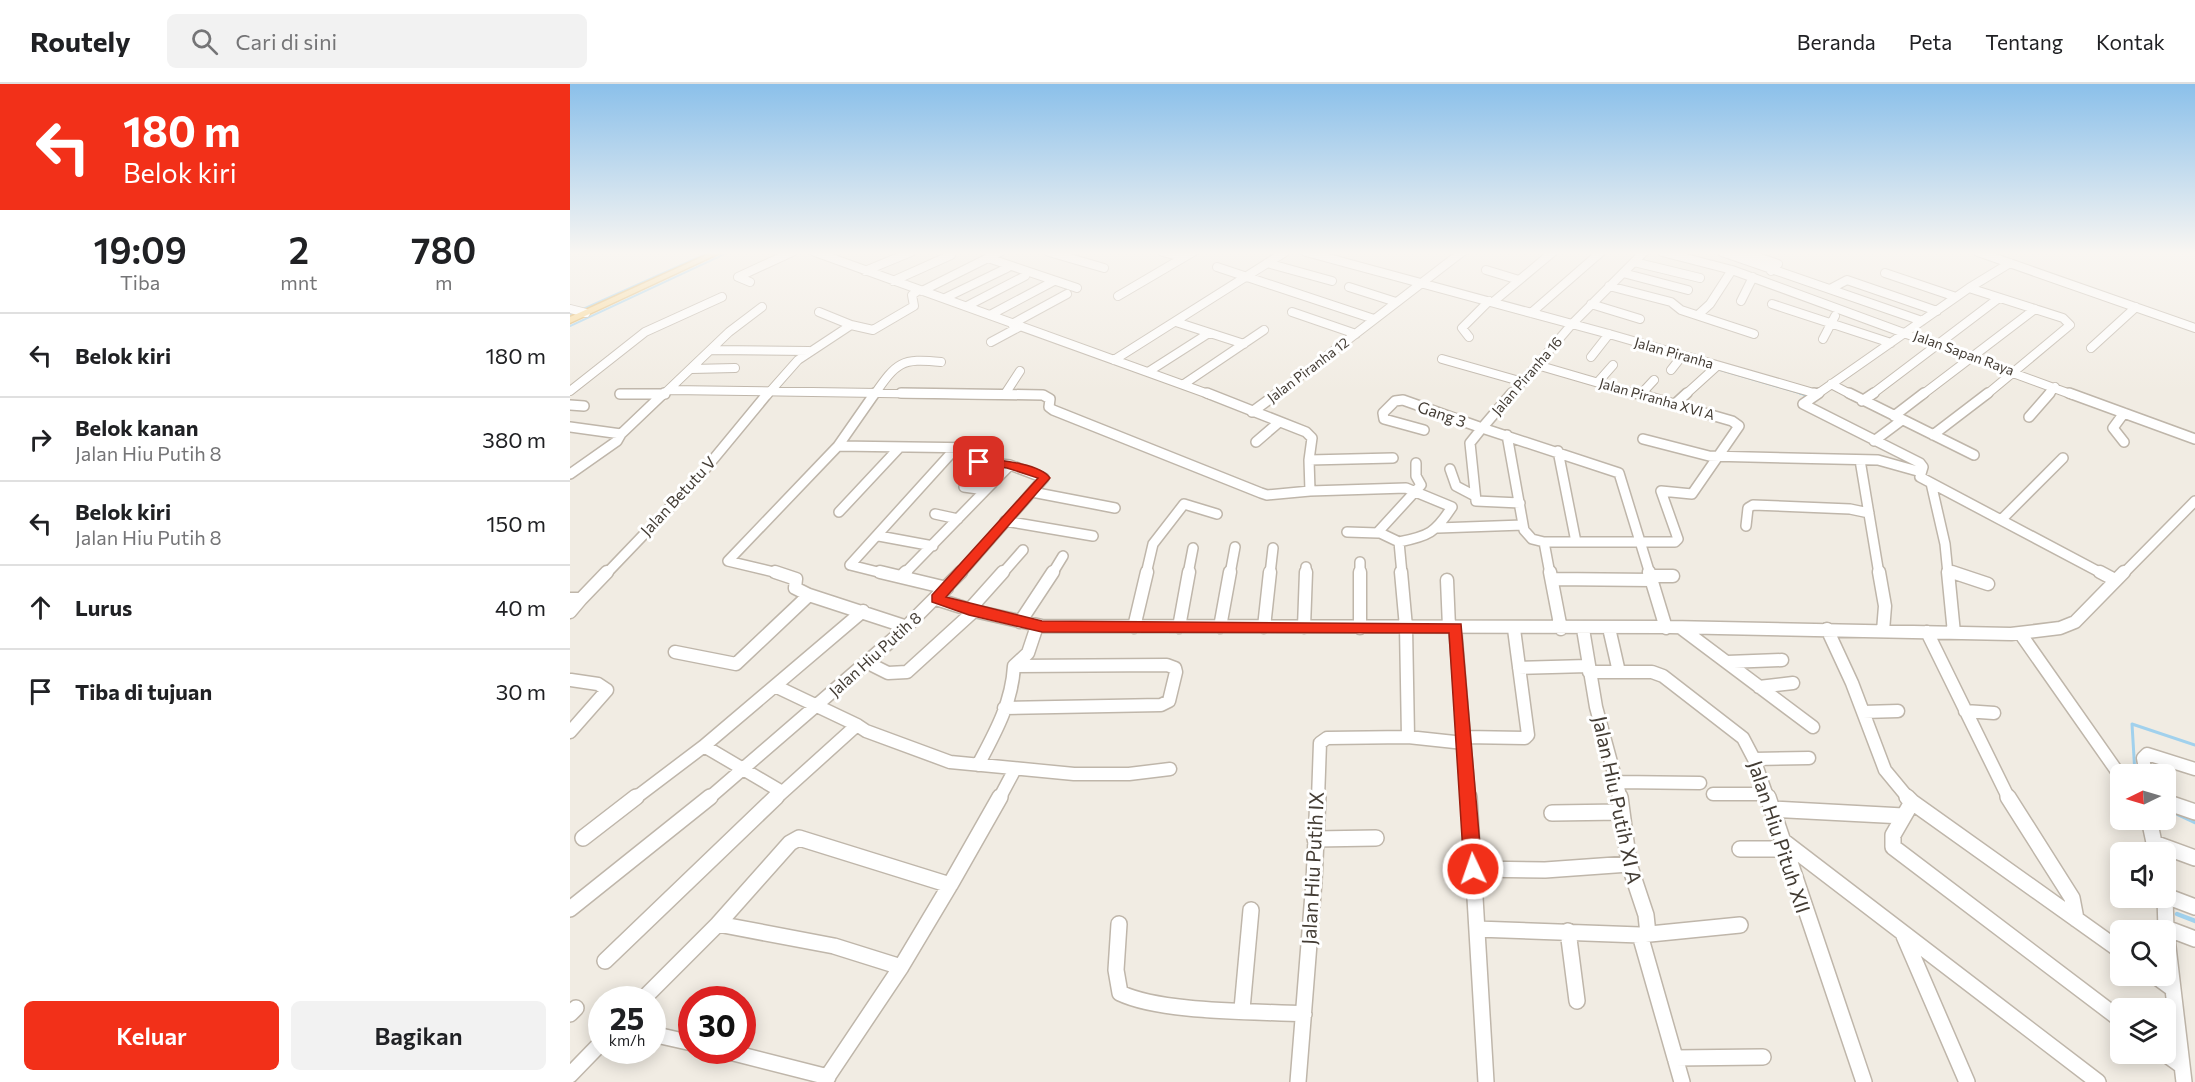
<!DOCTYPE html>
<html lang="id">
<style>
body{margin:0;font-family:Commissioner,sans-serif;background:#f2f2f2;color:#202124;height:100vh;display:flex;flex-direction:column;font-size:22px;white-space:nowrap}
*{box-sizing:border-box;margin:0}
p{font-size:20px;color:#757577}
.icon{flex:none;width:33px;height:33px;fill:none;stroke:currentColor;stroke-width:2;stroke-linecap:round;stroke-linejoin:round}
.map{position:relative;flex:1;overflow:hidden}
.sheet{display:flex;flex-direction:column;background:#fff;width:570px}
.sheet>*{flex:none}
.top-card{background:#f23019;color:#fff;overflow:hidden}
.needle{width:39px;rotate:265deg}
.buttons{position:absolute;left:1540px;top:680px;display:grid;gap:12px}
.buttons a{display:grid;place-items:center;width:66px;height:66px;border-radius:9px;background:#fff;box-shadow:0 3px 15px #0003;font-size:30px}
.speed{position:absolute;left:18px;top:902px;display:flex;gap:12px;font-size:30px;font-weight:700;text-align:center}
.speed>*{display:grid;place-content:center;width:78px;height:78px;border-radius:50%;background:#fff;box-shadow:0 3px 15px #0003;line-height:1}
.speed small{font-size:15px;font-weight:400}
.speed .limit{border:9px solid #d22;background:#fff;color:#111}
.pin{position:absolute;display:grid;place-items:center;width:51px;height:51px;color:#fff;margin:-26px;border-radius:12px;box-shadow:0 3px 9px #0006}
.me{position:absolute;width:66px;margin:-33px;rotate:357deg;stroke-linejoin:round;filter:drop-shadow(0 0 4px #0008)}
.turn{display:flex;align-items:center;gap:21px;height:126px;padding:0 24px;font-size:27px}
.turn .icon{width:78px;height:78px;stroke-width:2.5}
.turn b{display:block;font-size:42px;line-height:51px}
.eta{display:flex;justify-content:space-evenly;align-items:center;height:102px;text-align:center}
.eta b{font-size:36px;font-weight:600;line-height:42px}
.cta{display:flex;gap:12px;margin-top:auto;padding:12px 24px}
.cta a{flex:1;height:69px;border-radius:9px;background:#f23019;color:#fff;font-size:24px;font-weight:600;line-height:69px;text-align:center}
.cta a+a{background:#f2f2f2;color:#202124}
ul{padding:0;list-style:none}
li{display:flex;align-items:center;gap:18px;height:84px;padding:0 24px;border-top:2px solid #e0e0e0}
li div{flex:1}
li b{display:block;font-size:22px}
li em{font-style:normal}
header{display:flex;align-items:center;gap:36px;box-sizing:border-box;height:84px;padding:0 30px;background:#fff;border-bottom:2px solid #e0e0e0}
header strong{font-size:28px}
nav{display:flex;gap:33px;margin-inline-start:auto;font-size:21px}
.search{width:420px;height:54px;background:#f2f2f2;display:flex;align-items:center;gap:15px;box-sizing:border-box;padding:0 21px;border-radius:9px;color:#757577;font-size:22px}
main{display:flex;flex:1;min-height:0}
.map>svg:first-child{display:block}
</style>
<header>
<strong>Routely</strong>
<div class="search"><svg class="icon" aria-label="search" viewBox="0 0 24 24"><circle cx="10" cy="10" r="6"/><path d="M15 15l6 6"/></svg>Cari di sini</div>
<nav><a>Beranda</a><a>Peta</a><a>Tentang</a><a>Kontak</a></nav>
</header>
<main>
<section class="sheet">
<div class="top-card">
<div class="turn"><svg class="icon" aria-label="left" viewBox="0 0 24 24"><path d="M17 20v-9H6M10 6l-5 5 5 5"/></svg><div><b>180 m</b>Belok kiri</div></div>
</div>
<div class="eta">
<div><b>19:09</b><p>Tiba</p></div>
<div><b>2</b><p>mnt</p></div>
<div><b>780</b><p>m</p></div>
</div>
<ul>
<li><svg class="icon" aria-label="left" viewBox="0 0 24 24"><path d="M17 20v-9H6M10 6l-5 5 5 5"/></svg><div><b>Belok kiri</b></div><em>180 m</em></li>
<li><svg class="icon" aria-label="right" viewBox="0 0 24 24"><path d="M7 20v-9h11M14 6l5 5-5 5"/></svg><div><b>Belok kanan</b><p>Jalan Hiu Putih 8</p></div><em>380 m</em></li>
<li><svg class="icon" aria-label="left" viewBox="0 0 24 24"><path d="M17 20v-9H6M10 6l-5 5 5 5"/></svg><div><b>Belok kiri</b><p>Jalan Hiu Putih 8</p></div><em>150 m</em></li>
<li><svg class="icon" aria-label="ahead" viewBox="0 0 24 24"><path d="M12 20V5M6 11l6-6 6 6"/></svg><div><b>Lurus</b></div><em>40 m</em></li>
<li><svg class="icon" aria-label="arrive" viewBox="0 0 24 24"><path d="M6 21V4h12l-3 4 3 4H6"/></svg><div><b>Tiba di tujuan</b></div><em>30 m</em></li>
</ul>
<div class="cta"><a>Keluar</a><a>Bagikan</a></div>
</section>
<div class="map">
<svg width="1625" height="998" viewBox="0 0 1625 998">
<rect width="100%" height="100%" fill="#f1ece3"/>
<g fill="none" stroke-linecap="round" stroke-linejoin="round">
<path stroke="#a1d1ed" stroke-width="2" d="M723,168L736,171
M13,225L140,168
M0,231L7,228
M0,242L159,168
M1147,285L1236,311"/>
<path stroke="#a1d1ed" stroke-width="3" d="M1230,309L1237,311
M1565,690L1562,640L1625,661"/>
<path stroke="#a1d1ed" stroke-width="4.5" d="M1608,730L1625,738
M1607,830L1625,837"/>
<defs>
<path id="minor-far3" d="M245,168L641,311
M479,168L534,184
M593,168L613,173
M736,168L1039,250L1247,310
M1092,168L1162,186L1503,311
M1152,168L1352,237
M1174,168L1208,180L1201,187
M1408,168L1625,244
M418,174L507,204
M1064,178L1130,194
M697,179L762,197
M647,183L804,235
M916,186L949,196
M295,187L341,168
M1053,189L1118,206
M1315,189L1386,213
M323,197L381,171
M180,198L168,193L222,168
M1039,202L1101,218L1111,226L1184,250
M779,203L826,218
M1399,204L1493,234L1500,241L1416,311
M1260,205L1277,196L1367,227
M352,207L430,168
M548,212L623,168
M375,214L437,184
M1171,217L1183,193
M923,218L983,168
M1021,220L1070,235
M1202,220L1321,259
M397,222L455,192
M0,225L16,229
M249,228L281,241
M722,228L786,250
M961,229L1031,168
M420,231L484,197
M1128,231L1140,220L1162,186
M606,238L674,260
M442,240L497,210
M899,253L892,244L919,217
M1253,255L1265,232
M421,258L449,243
M1521,264L1566,223
M141,266L239,267
M1021,273L1039,250
M872,275L953,298
M544,276L715,168
M967,281L1070,311
M121,285L165,284
M1101,286L1112,272
M578,288L639,249
M1028,298L1043,281
M614,300L694,246
M1261,300L1282,311
M100,306L443,311
M0,307L75,248L152,213
M50,310H95
M435,310L450,287
M1071,310L1084,296
M93,311L159,248L192,223
M197,311L228,276L281,241L303,246L344,222L342,211L349,206
M304,311C327,278 331,274 371,278
M706,311L892,168
M941,311L1002,240L1074,168
M1115,311L1147,282
M1246,311L1399,204L1440,179
M1301,311L1429,214
M1352,311L1465,225
M1478,311L1485,303"/>
<path id="minor-far2" d="M331,309L473,311L480,315L479,323L483,326L691,409L697,411L740,407
M637,309L736,348L742,354L739,376L740,407L836,404L882,423C865,449 859,452 829,458L832,490
M1244,309L1247,310
M1249,309L1233,320L1350,379L1353,383L1350,393L1431,436
M1279,309L1404,371
M1499,309L1625,355
M50,310H95
M1292,317L1304,309
M1105,320L1117,309
M0,321L14,322
M682,328L708,309
M1554,329L1543,344L1554,358
M1324,332L1354,309
M1459,333L1480,309
M0,343L51,350L94,309
M854,346L814,335L813,329L825,317L833,316L912,344L942,309
M937,351L954,446L962,455L974,458H1105L1108,455L1091,407L1122,410L1169,342L1162,337L1065,309
M1363,351L1418,309
M1073,355L1139,372L1308,376L1351,388
M1304,357L1332,336
M686,358L708,339
M268,362L411,364L414,367L409,378L440,381L334,490
M988,367L1006,458
M1493,374L1431,436L1533,490
M739,376L823,374
M1290,376L1309,490
M880,385L886,402L905,412
M0,390L47,357L51,350
M1361,399L1375,460L1378,490
M394,403L415,406
M462,408L545,424
M950,419L906,417L900,359L912,344L1049,389L1080,490
M269,428L328,365
M365,430L388,435
M435,437L523,452
M1176,442L1178,424L1183,421L1280,425L1299,429
M868,444L953,441
M777,448L808,449
M309,452L363,462
M829,458L808,448L851,401L846,392V379
M974,458L980,490
M790,478V490
M280,481L385,365
M280,481L316,490
M1379,487L1387,490
M36,490L127,395L198,309
M212,490L158,477L268,362L305,309
M390,490L474,394L440,381
M432,490L453,466
M482,490L493,472
M576,490L583,460L614,420L647,430
M618,490L623,464
M660,490L665,463
M700,490L703,464
M736,490V483
M1553,490L1625,417"/>
<path id="minor-far1" d="M205,488L226,495L225,504L239,511L337,543
M310,488L377,504
M790,488V544
M831,488L836,543L838,653L894,659
M980,488L991,545
M1079,488L1096,544
M1309,488L1315,522L1313,547
M1378,488L1384,549
M1382,488L1418,500
M1530,488L1545,496
M332,492L336,488
M1080,492H1103
M982,495L1082,496
M877,496L879,543
M0,515H11L0,528
M11,515L37,488
M366,515L404,527L472,542L1100,543L1441,550L1490,544L1505,538L1554,488
M399,526L433,488
M450,538L483,488
M564,543L577,488
M609,543L619,488
M650,543L660,488
M694,543L700,488
M734,543L736,488
M885,543L899,715
M1039,544L1049,588H1082L1093,592L1173,654L1184,675L1198,715
M1111,544L1243,643
M1013,545L1026,623L1051,715
M1257,545L1282,599L1315,686L1339,715
M1357,548L1439,715
M1450,549L1551,693
M105,568L166,580L239,511
M296,578L318,589L337,588L404,527
M1157,578L1212,576
M949,584L1018,582
M1019,588H1049
M1189,603L1223,599
M434,624L591,621L599,617L606,588L605,584L597,581L444,582
M1395,627L1424,629
M1293,628L1328,627
M287,641L296,647L380,678L504,690H559L600,685
M0,648L37,606L28,600L1,596
M894,653L955,654L958,651L944,545
M134,662L212,708
M1184,675L1239,674
M408,681C425,649 442,619 444,582L458,569L467,542
M1576,690L1573,674L1577,670L1625,685
M1047,698L1130,699
M1143,710H1196
M64,715L134,662L293,527
M138,715L329,550L391,488
M205,715L287,641L205,602
M429,715L445,685
M748,715L750,659L757,654L838,653"/>
<path id="minor" d="M899,713L916,998
M1050,713L1059,780L1076,831L1078,850
M1198,713L1294,998
M1337,713L1342,718
M1438,713L1502,814L1506,835
M1596,718L1625,728
M1201,725L1333,732
M982,729L1051,728
M1579,735L1586,768
M13,754L66,713
M745,755L806,754
M1213,757L1528,998
M1584,759L1625,774
M1170,765H1213
M903,785L975,786L1059,780
M380,801L430,713
M1596,812L1625,823
M1595,813L1596,846
M0,825L140,713
M148,840L220,759L229,754L380,801L331,883
M549,840L546,886L550,909C592,929 685,927 734,930
M1596,844L1625,855
M907,845L1070,851L1170,841
M1596,846L1614,998
M998,847L1007,917
M1070,851L1112,998
M1334,852L1397,998
M1551,867L1342,718L1323,751V763L1551,936
M35,877L206,713
M1584,891L1603,905
M73,915L148,840L264,862L331,883L254,998
M672,925L681,826
M0,930L6,924
M82,950L122,959
M152,966L258,993
M1594,969L1612,982
M1105,974L1193,973
M0,991L32,958
M728,998L744,797L748,713"/>
<path id="major" d="M143,168H152L0,239V233Z"/>
</defs>
<use href="#minor-far3" stroke="#bfb6aa" stroke-width="10"/>
<use href="#minor-far2" stroke="#bfb6aa" stroke-width="12"/>
<use href="#minor-far1" stroke="#bfb6aa" stroke-width="15"/>
<use href="#minor" stroke="#bfb6aa" stroke-width="18"/>
<use href="#major" stroke="#dfb464" stroke-width="3"/>
<use href="#minor-far3" stroke="#fff" stroke-width="8"/>
<use href="#minor-far2" stroke="#fff" stroke-width="9"/>
<use href="#minor-far1" stroke="#fff" stroke-width="12"/>
<use href="#minor" stroke="#fff" stroke-width="15"/>
<use href="#major" fill="#fad893" fill-rule="evenodd"/>
</g>
<linearGradient id="sky" x2="0" y2="1"><stop stop-color="#8bc0ea"/><stop offset="0.55" stop-color="#f9f6f2"/><stop offset="1" stop-color="#f9f6f2" stop-opacity="0"/></linearGradient>
<rect width="1625" height="307" fill="url(#sky)"/>
<path fill="#f23019" stroke="#9d1f10" stroke-width="1.5" d="M409,374C427,376 470,379 480,394L376,513L472,537L891,540L912,785L910,791L903,794L897,791L894,785L879,549L472,548L399,531L362,518V511L468,394L437,384L405,380V375Z"/>
<g text-anchor="middle" stroke-width="6" stroke-linejoin="round" paint-order="stroke">
<g font-size="14" fill="#433c34" stroke="#fff">
<text transform="translate(1104 269) rotate(16)" y="5">Jalan Piranha</text>
<text transform="translate(1394 269) rotate(20)" y="5">Jalan Sapan Raya</text>
<text transform="translate(738 286) rotate(-37)" y="5">Jalan Piranha 12</text>
<text transform="translate(957 292) rotate(-49)" y="5">Jalan Piranha 16</text>
<text transform="translate(1087 315) rotate(16)" y="5">Jalan Piranha XVI A</text>
</g>
<g font-size="16" fill="#433c34" stroke="#fff">
<text transform="translate(872 330) rotate(19)" y="6">Gang 3</text>
<text transform="translate(108 412) rotate(-47)" y="6">Jalan Betutu V</text>
<text transform="translate(305 570) rotate(-42)" y="6">Jalan Hiu Putih 8</text>
</g>
<g font-size="20" fill="#433c34" stroke="#fff">
<text transform="translate(1047 716) rotate(78)" y="7">Jalan Hiu Putih XI A</text>
<text transform="translate(1209 753) rotate(72)" y="7">Jalan Hiu Pituh XII</text>
<text transform="translate(743 784) rotate(-87)" y="7">Jalan Hiu Putih IX</text>
</g>
</g>
</svg>
<div class="buttons">
<a><svg class="needle" viewBox="-14 -14 28 28"><path d="M0-13l5 13h-10z" fill="#e53935"/><path d="M0 13l5-13h-10z" fill="#757577"/></svg></a>
<a><svg class="icon" aria-label="sound" viewBox="0 0 24 24"><path d="M4 9h4l5-4v14l-5-4H4zM17 9q2 3 0 6"/></svg></a>
<a><svg class="icon" aria-label="search" viewBox="0 0 24 24"><circle cx="10" cy="10" r="6"/><path d="M15 15l6 6"/></svg></a>
<a><svg class="icon" aria-label="layers" viewBox="0 0 24 24"><path d="M12 4l9 5-9 5-9-5zM3 14l9 5 9-5"/></svg></a>
</div>
<div class="speed"><div>25<small>km/h</small></div><div class="limit">30</div></div>
<div class="pin" style="left:409px;top:378px;background:#d93025"><svg class="icon" aria-label="arrive" viewBox="0 0 24 24"><path d="M6 21V4h12l-3 4 3 4H6"/></svg></div>
<svg class="me" style="left:903px;top:785px" viewBox="-20 -20 40 40"><circle r="17" fill="#f23019" stroke="#fff" stroke-width="3"/><path d="M0-11L8 9 0 5-8 9z" fill="#fff"/></svg>
</div>
</main>
